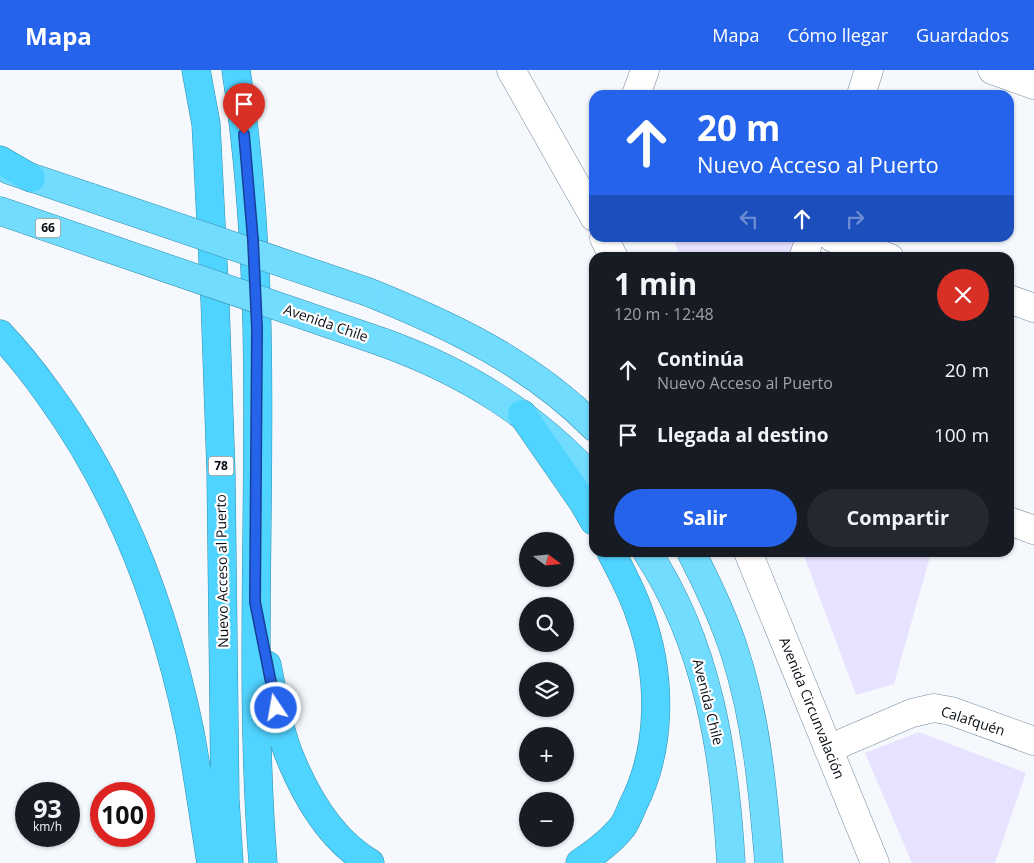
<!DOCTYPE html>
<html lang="es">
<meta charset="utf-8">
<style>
body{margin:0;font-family:"Open Sans",sans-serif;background:#242831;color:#f1f3f6;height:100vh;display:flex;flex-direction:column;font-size:19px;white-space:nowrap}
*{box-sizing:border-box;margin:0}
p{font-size:16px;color:#9ea1a6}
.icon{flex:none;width:28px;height:28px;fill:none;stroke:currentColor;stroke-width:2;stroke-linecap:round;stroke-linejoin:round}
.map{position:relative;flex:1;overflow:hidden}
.sheet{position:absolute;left:589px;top:182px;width:425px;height:305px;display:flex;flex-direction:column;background:#171b24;border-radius:15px;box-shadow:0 1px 4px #0004}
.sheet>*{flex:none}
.banner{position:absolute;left:589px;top:20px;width:425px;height:152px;border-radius:15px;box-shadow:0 1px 4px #0004;background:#2563eb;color:#fff;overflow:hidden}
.needle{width:32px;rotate:106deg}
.fabs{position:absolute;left:519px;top:462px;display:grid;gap:10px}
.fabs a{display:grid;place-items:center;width:55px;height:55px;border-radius:50%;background:#171b24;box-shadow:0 1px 4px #0004;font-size:25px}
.speed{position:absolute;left:15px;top:712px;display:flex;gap:10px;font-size:25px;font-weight:700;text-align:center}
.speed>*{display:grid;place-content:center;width:65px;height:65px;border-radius:50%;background:#171b24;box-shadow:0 1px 4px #0004;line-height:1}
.speed small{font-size:12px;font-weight:400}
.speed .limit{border:8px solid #d22;background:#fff;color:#111}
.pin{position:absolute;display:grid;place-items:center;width:42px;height:42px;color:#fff;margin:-51px -21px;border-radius:50% 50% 50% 0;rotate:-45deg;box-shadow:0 0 5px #0007}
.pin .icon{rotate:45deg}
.me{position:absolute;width:55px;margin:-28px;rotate:348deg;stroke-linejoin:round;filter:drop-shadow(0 0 4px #0008)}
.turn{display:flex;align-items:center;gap:18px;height:105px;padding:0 25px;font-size:22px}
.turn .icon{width:65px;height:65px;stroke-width:2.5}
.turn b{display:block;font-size:35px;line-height:42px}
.lanes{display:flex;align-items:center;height:48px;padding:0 25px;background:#0003;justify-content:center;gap:25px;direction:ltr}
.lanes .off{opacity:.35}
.round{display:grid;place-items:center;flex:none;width:52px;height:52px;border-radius:26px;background:#242831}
.summary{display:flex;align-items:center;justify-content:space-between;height:85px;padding:0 25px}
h1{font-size:30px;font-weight:700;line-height:38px}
.action{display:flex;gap:10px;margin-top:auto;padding:10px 25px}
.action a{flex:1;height:58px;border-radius:30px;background:#2563eb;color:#fff;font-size:20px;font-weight:700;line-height:58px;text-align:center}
.action a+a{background:#242831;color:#f1f3f6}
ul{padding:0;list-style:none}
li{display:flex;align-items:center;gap:15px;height:65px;padding:0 25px}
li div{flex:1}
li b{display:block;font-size:19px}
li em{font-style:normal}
header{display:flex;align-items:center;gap:30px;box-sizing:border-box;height:70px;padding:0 25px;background:#2563eb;color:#fff}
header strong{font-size:24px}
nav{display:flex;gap:28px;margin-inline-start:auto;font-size:18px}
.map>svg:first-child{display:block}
</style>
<header>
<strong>Mapa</strong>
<nav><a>Mapa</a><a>Cómo llegar</a><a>Guardados</a></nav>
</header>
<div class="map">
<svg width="1034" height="793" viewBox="0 0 1034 793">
<rect width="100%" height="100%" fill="#f5f9fd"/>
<path fill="#e7e2ff" d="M673,168H788L800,172L794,187L681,188Z
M803,483H931L894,614L856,625Z
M919,662L1026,703L995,793H912L865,683Z"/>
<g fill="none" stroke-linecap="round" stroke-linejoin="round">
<defs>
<path id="minor" d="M511,0L594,147
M992,0L1034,15
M636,25L645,0
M861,25L869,0
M604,168L614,188
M833,168L890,188
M803,188L810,168
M1009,229L1034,238
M1009,451L1034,460
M748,482L875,793
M828,679L912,643L934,638L951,641L1034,671"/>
<path id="trunk" d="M9,100L92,128
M0,141L96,174
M368,222C450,255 531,293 594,357
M382,272C466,302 534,345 594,410
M647,482C708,574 725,685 731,793
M691,482C708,515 724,548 735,583C757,652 763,722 769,793"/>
<path id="motorway" d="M196,0L206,54L215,231L221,402L225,729L229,793
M236,0C249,85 255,172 257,258C261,437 249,615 263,793
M0,90L31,108
M0,264C17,282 33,302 48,323C121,423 165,541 190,662C198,706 204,749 211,793
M522,344L583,432L594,451
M267,595C273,625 279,663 292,692C308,730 333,771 370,793
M580,793C595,783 612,770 623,756C627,750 630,742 633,735C662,678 662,606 640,545C633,523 622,503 611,482"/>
</defs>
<use href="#minor" stroke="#788a9b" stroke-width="29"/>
<use href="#trunk" stroke="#368eac" stroke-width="29"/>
<use href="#motorway" stroke="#368eac" stroke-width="29"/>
<use href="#minor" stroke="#fff" stroke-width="28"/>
<use href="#trunk" stroke="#72dcff" stroke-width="28"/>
<use href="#motorway" stroke="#4fd3ff" stroke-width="28"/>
<defs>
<path id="trunk-bridge" d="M92,128L368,222
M96,174L382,272"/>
</defs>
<use href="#trunk-bridge" stroke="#368eac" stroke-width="29" stroke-linecap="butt"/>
<use href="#trunk-bridge" stroke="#72dcff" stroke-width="28"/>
</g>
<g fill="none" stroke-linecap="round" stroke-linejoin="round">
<defs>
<path id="route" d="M244,64L253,170L257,258L255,532L276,638"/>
</defs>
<use href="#route" stroke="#184099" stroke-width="12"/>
<use href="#route" stroke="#2563eb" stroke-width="9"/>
</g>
<g text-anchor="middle" stroke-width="4.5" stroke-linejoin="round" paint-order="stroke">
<g fill="#fff" stroke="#51565a" stroke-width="1">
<rect x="35.5" y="148.5" width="25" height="19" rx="4"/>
<rect x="208.5" y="386.5" width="25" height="19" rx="4"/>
</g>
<g font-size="12" font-weight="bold" fill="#070d13">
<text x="48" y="162">66</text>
<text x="221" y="400">78</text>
</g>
<g font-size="14" fill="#070d13" stroke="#fff">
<text transform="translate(326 253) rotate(19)" y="5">Avenida Chile</text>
<text transform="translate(222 501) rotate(-91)" y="5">Nuevo Acceso al Puerto</text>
<text transform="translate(708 632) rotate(76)" y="5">Avenida Chile</text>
<text transform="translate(812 638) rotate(68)" y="5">Avenida Circunvalación</text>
<text transform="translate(973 651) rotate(18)" y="5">Calafquén</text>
</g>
</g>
</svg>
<div class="fabs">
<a><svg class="needle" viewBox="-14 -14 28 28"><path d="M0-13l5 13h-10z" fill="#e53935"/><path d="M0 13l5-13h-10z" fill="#9ea1a6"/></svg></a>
<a><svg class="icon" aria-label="search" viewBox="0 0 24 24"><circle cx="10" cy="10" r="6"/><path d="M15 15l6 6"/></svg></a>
<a><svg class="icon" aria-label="layers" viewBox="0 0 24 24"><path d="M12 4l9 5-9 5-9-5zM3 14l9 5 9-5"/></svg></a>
<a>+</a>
<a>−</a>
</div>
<div class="speed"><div>93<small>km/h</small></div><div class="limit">100</div></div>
<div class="pin" style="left:244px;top:64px;background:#d93025"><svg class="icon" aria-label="arrive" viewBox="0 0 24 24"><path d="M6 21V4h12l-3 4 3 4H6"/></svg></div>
<svg class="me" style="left:276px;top:638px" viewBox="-20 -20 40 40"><circle r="17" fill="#2563eb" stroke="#fff" stroke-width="3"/><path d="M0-11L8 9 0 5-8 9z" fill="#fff"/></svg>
<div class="banner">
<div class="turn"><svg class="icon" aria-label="ahead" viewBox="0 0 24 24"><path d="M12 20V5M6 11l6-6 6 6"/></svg><div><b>20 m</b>Nuevo Acceso al Puerto</div></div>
<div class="lanes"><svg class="icon off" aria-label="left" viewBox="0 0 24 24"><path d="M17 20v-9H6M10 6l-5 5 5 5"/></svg><svg class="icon" aria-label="ahead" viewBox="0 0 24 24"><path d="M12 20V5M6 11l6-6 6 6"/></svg><svg class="icon off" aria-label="right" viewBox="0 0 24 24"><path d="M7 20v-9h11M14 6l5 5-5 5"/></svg></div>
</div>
<section class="sheet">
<div class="summary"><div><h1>1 min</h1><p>120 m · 12:48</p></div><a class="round" style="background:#d93025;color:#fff"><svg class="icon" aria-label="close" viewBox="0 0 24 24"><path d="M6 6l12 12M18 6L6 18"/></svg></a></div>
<ul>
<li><svg class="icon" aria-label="ahead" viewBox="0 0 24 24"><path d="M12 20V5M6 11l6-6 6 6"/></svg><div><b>Continúa</b><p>Nuevo Acceso al Puerto</p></div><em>20 m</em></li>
<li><svg class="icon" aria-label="arrive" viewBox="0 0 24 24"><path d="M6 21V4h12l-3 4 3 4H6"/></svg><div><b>Llegada al destino</b></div><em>100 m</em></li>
</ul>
<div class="action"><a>Salir</a><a>Compartir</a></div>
</section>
</div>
